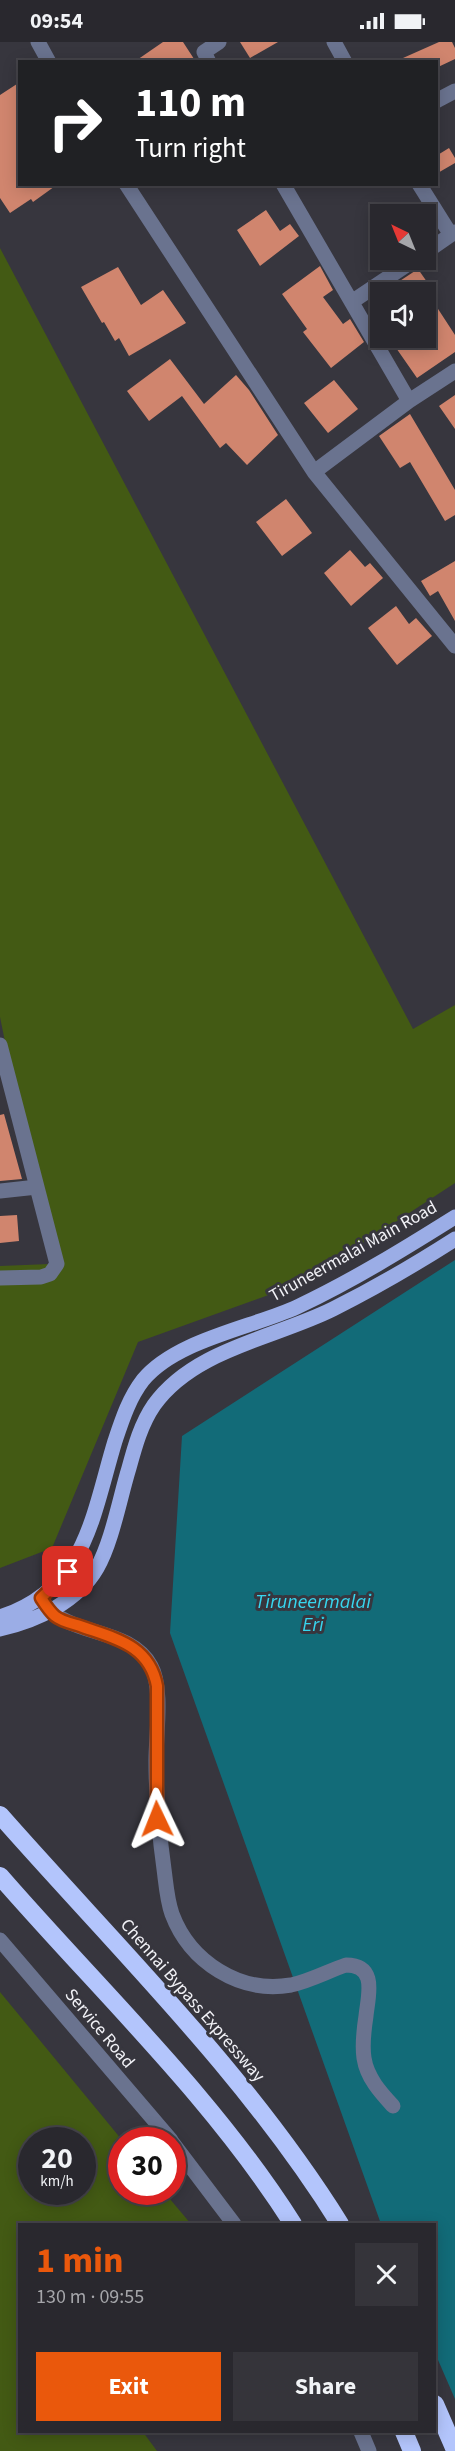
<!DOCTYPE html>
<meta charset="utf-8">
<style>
body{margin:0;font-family:"Source Sans 3",sans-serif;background:#35343a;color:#f1f3f6;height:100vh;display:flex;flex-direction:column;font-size:22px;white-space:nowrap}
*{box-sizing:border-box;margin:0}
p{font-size:20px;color:#a5a6aa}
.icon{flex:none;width:33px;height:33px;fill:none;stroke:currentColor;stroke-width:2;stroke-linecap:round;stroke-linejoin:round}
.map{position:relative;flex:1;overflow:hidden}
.side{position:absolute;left:18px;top:2181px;width:418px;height:210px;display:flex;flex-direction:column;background:#29282e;border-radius:0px;box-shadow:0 3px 15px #0003,0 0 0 2px #45444a}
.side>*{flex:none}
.banner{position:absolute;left:18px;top:18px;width:420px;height:126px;border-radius:0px;box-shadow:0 3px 15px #0003,0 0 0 2px #45444a;background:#202124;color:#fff;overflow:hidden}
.needle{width:39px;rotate:317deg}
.controls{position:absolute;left:370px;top:162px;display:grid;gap:12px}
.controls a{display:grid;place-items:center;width:66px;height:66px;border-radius:0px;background:#29282e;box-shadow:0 3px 15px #0003,0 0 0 2px #45444a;font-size:30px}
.speed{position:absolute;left:18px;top:2085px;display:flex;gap:12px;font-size:30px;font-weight:700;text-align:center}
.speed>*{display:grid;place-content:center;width:78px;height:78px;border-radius:50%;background:#29282e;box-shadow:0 3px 15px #0003,0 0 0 2px #45444a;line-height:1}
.speed small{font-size:15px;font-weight:400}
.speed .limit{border:9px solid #d22;background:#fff;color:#111}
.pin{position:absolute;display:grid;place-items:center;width:51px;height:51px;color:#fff;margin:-26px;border-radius:12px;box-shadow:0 3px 9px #0006}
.me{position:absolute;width:66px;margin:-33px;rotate:358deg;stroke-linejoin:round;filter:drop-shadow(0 0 4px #0008)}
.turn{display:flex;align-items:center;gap:21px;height:126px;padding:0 18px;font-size:27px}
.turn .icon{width:78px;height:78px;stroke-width:2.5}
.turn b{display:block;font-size:42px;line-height:51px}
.round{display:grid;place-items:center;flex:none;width:63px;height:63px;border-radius:0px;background:#35343a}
.headline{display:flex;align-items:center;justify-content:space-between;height:102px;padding:0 18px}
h1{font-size:36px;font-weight:700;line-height:45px;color:#ea580c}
.cta{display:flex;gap:12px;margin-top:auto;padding:12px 18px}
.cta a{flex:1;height:69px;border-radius:0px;background:#ea580c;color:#fff;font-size:24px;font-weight:700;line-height:69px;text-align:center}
.cta a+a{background:#35343a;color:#f1f3f6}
.status{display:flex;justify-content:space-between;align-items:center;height:42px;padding:0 30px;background:#29282e;direction:ltr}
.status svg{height:16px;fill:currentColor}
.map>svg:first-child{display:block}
</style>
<div class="status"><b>09:54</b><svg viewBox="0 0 49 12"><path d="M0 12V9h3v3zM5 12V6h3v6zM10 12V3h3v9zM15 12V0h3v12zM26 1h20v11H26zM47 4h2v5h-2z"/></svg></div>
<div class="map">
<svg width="455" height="2409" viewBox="0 0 455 2409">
<rect width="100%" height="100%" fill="#37363e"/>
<path fill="#435a14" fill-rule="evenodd" d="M0,206L413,987L455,963V1141L302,1241L138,1300L52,1506L0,1526V1224L50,1222L0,975Z
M0,1950L122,2098V2150H164L191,2182H20V2390H143L157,2409H0ZM32,2098H82V2150H32Z"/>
<path fill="#126b78" d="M455,1218V2357L435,2311V2182H381L170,1591L182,1394Z"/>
<path fill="#d0856e" d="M163,0H183L196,20H134Z
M240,0H278L250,16Z
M439,0H452L455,6V17L436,26V20H394Z
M20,40V142H58L33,160L31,157L10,171L0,156V53Z
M449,106L455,116V121L436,132V114Z
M266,168L280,189L290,182L299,194L260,224L237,188Z
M320,224L333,248L323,255L343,282L350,277L364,300L331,326L303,290L307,287L282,252Z
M118,225L141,263L163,248L186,281L129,314L119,296L115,299L104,280L102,281L81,245Z
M418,227L434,250H427L455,293V310L417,336L394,303L406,296H426V250H383Z
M170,317L204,362L236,333L249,348L278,393L247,423L226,401L220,406L182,354L149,379L127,349Z
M334,338L358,367L328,391L304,361Z
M455,353V387L439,364Z
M410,372L455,448V473L445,479L410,420L400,426L379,394Z
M286,457L312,491L282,514L256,480Z
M350,508L365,525L370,521L383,536L351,564L324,531Z
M455,519V579L438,549L430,554L421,539Z
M396,564L409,582L416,576L432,594L397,623L368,586Z
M4,1072L22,1137L0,1139V1073Z
M17,1173L19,1199L0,1201V1174Z"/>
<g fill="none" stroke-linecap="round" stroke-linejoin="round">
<path stroke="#6a738f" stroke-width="15" d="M38,0L49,20
M334,0L345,20
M209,20L204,10L219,0
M436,59L455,49
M126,142L314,430L455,604
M283,142L409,359
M419,142L451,193
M426,210L455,190
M353,259L414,218
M314,430L409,359L455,329
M0,1003L57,1222L50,1232L41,1235L0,1236
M0,1149L37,1145
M44,1561C69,1596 129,1584 151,1624C163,1645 156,1693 156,1718C156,1755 159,1791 164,1827C166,1842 167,1858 172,1872C190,1920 240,1952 291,1943C310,1939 328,1929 346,1923C378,1923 368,1954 366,1974C364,1987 362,2003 364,2016C367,2036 381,2051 393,2064
M0,1898L171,2098
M172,2100L234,2182
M361,2390L369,2409"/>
<path stroke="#9bade6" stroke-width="15" d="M0,1575C86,1547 92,1475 115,1399C122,1378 129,1356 143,1338C176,1298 251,1286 297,1265C352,1239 404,1207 455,1175
M0,1587C37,1579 78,1559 97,1526C112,1500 120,1455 129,1426C135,1404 141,1382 154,1363C194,1307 275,1296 333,1267C375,1246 416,1222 455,1197"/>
<path stroke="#b3c5fc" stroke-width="18" d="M0,1773C117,1906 246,2031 340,2182
M0,1834C99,1948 212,2054 293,2182
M435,2362L455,2408
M404,2390L412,2409"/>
</g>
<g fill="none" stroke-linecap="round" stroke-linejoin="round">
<defs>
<path id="route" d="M68,1530L41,1556C45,1562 49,1569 55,1574C61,1579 70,1581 77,1583C112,1596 149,1601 157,1644V1777"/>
</defs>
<use href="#route" stroke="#983908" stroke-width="15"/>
<use href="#route" stroke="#ea580c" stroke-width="10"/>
</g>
<g text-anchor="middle" stroke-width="6" stroke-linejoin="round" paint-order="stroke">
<g font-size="18" fill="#f2f2f7" stroke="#37363e">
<text transform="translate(353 1209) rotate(-29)" y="6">Tiruneermalai Main Road</text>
<text transform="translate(193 1958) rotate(49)" y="6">Chennai Bypass Expressway</text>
<text transform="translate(100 1986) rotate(50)" y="6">Service Road</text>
</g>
<g font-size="20" font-style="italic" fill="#37d6ef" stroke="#37363e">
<text x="313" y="1566">Tiruneermalai<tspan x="313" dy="23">Eri</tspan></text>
</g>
</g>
</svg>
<div class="controls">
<a><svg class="needle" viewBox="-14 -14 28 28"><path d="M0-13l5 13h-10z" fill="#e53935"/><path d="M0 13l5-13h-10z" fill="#a5a6aa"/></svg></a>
<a><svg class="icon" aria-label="sound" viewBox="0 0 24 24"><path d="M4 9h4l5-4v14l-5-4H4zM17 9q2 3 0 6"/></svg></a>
</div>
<div class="speed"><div>20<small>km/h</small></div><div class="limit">30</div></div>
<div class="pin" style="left:68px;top:1530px;background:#d93025"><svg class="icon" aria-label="arrive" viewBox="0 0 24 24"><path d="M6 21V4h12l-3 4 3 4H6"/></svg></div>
<svg class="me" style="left:157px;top:1777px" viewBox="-20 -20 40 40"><path d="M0-17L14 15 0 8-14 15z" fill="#ea580c" stroke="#fff" stroke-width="4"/></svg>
<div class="banner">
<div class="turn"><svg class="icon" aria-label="right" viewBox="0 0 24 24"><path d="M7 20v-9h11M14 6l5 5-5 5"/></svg><div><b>110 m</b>Turn right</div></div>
</div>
<section class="side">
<div class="headline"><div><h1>1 min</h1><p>130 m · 09:55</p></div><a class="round"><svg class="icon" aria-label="close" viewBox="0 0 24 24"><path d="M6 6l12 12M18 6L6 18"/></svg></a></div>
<div class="cta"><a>Exit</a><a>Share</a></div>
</section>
</div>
